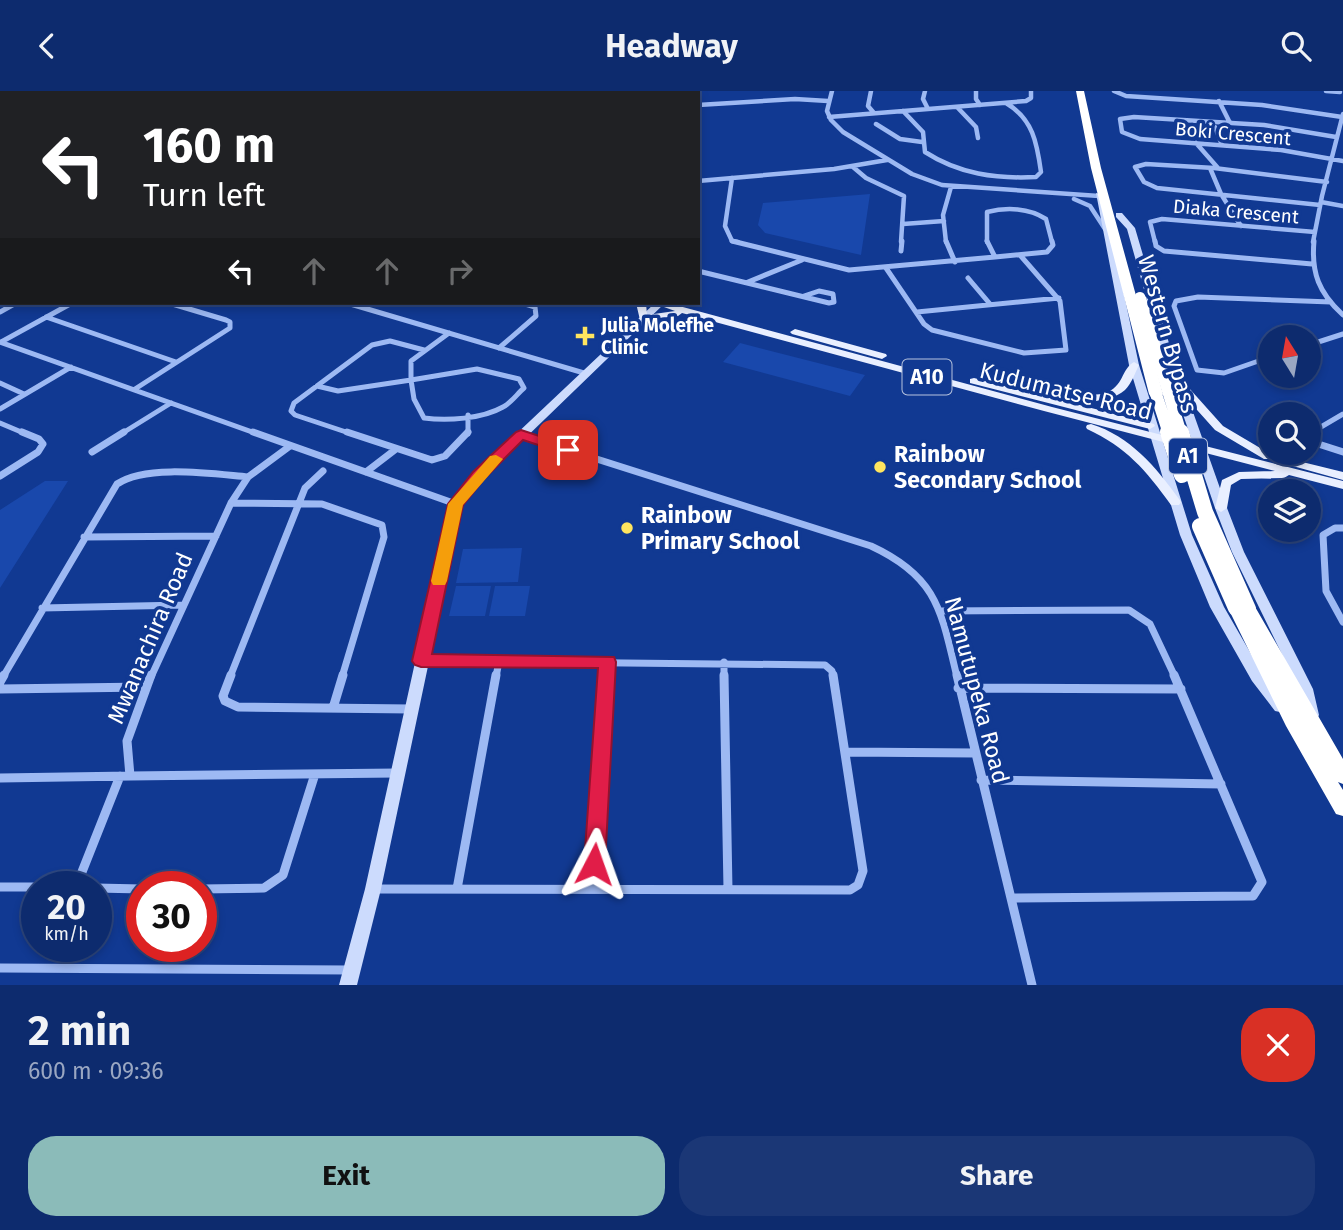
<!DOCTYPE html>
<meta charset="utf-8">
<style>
body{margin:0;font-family:"Fira Sans",sans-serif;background:#1b3776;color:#f1f3f6;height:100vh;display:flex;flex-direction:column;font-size:26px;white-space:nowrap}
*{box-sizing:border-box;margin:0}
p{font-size:23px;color:#9aa7c2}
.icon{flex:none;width:38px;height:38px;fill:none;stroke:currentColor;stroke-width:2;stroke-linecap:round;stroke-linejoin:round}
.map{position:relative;height:894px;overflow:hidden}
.details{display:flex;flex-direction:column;background:#0d2b6e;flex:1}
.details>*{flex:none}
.banner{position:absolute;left:0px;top:0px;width:700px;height:214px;box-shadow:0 4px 10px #0003,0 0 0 2px #2d4781;background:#202124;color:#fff;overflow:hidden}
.needle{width:46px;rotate:349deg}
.controls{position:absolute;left:1258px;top:234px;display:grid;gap:14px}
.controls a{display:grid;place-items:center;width:63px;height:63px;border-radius:50%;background:#0d2b6e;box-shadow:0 4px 10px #0003,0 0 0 2px #2d4781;font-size:35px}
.speed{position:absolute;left:21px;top:780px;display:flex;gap:14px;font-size:35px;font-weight:700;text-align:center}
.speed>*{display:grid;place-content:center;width:91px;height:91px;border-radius:50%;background:#0d2b6e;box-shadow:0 4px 10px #0003,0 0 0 2px #2d4781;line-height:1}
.speed small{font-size:18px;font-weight:400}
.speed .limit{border:10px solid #d22;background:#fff;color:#111}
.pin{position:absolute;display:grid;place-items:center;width:60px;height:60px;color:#fff;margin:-30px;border-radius:14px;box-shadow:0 4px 10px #0006}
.me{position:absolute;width:77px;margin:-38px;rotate:4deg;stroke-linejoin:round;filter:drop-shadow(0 0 5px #0008)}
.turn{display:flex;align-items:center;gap:24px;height:147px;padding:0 28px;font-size:32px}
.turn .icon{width:91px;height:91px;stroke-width:2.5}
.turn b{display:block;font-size:49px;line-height:60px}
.lanes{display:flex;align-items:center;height:66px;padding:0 28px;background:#0003;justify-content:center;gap:35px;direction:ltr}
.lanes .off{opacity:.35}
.round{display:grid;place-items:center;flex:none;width:74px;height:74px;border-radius:28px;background:#1b3776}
.overview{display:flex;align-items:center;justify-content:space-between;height:119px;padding:0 28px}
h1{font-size:42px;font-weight:700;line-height:52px}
.action{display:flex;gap:14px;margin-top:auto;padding:14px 28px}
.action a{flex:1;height:80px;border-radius:28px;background:#8bbbb9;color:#111;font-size:28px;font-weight:700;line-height:80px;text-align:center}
.action a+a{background:#1b3776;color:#f1f3f6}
header{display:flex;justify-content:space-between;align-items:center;height:91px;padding:0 28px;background:#0d2b6e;font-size:32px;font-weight:700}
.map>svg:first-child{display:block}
</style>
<header><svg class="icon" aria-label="back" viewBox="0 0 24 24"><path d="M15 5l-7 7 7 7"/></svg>Headway<svg class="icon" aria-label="search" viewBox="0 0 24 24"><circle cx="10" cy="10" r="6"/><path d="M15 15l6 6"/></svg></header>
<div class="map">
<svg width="1343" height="894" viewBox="0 0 1343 894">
<rect width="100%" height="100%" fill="#113992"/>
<path fill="#1948ac" d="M870,103L861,164L765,142L758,134L763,112Z
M740,252L865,284L850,305L723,271Z
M45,390H68L0,497V419Z
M522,457L518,491L456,492L463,458Z
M456,495H491L485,525H449Z
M495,495H530L525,525H489Z"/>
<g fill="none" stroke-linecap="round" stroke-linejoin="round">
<path stroke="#9db9f3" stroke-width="4.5" d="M390,0L392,2
M450,0L452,2
M510,0L512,2
M832,0L827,20L831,29L843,41L912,83L942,94L1099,105
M871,0L868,15L874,22
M925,0L923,8L928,18
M976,0V8L980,14
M1114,0L1126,5L1262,14L1342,26
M1326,0L1340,1
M261,2L285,0
M1219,10L1230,32
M698,14L795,8L828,10
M957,16L976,36L978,47
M903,20L923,41L925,61C959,83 996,88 1036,86L1041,81C1037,52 1033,28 1006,12
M829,26L1026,10L1031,7V0
M876,33L900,48L922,51
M1215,36L1222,54
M1336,46L1264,34L1134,26L1120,28L1122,41L1140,48L1281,59L1343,70
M1196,52L1218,77
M853,76L866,87L904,105L901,151
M1210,77L1221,103L1241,135
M732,87L725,135L732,150L738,151
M698,90L834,78L887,69
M1074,108L1090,115L1105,138
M1321,111L1343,115
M1320,114L1157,97L1144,91L1135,76L1146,73L1214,77L1327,91
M0,125L2,122
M903,133L944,130
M946,151L943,124L951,96
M987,151V121C1007,116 1029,117 1046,128L1052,151
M1155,151L1150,131L1162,128L1315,141
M1313,151L1322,105L1343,23"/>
<path stroke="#9db9f3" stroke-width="5" d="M732,150L849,179L995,166
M946,150L955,171
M987,150L995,166
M1155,150L1156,155L1164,160L1312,173
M1314,150C1311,182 1319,202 1343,224
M901,160L902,150
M995,166L1047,161L1053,154L1052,150
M886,177L924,233L932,239L1024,262L1066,259L1060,210L1020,164
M698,180L829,212L834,211L833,203L819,200L804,205
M968,187L990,213
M748,191L802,169
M347,212L584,282
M0,221L16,212
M917,221L1059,207
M46,226L176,271
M0,251L258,343
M1,251L72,212
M1309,254L1343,243
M499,257L536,225L535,216L522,212
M1270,266L1224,282L1197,279L1174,215L1176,210L1198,206L1331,211
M477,278L519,288L524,297C517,303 511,312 503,316C482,328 447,330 424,327L414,308L411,289Z
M411,289V270L449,242
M0,292L24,303
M317,295L338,300L411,289
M135,298L230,237V231L226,229L169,212
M0,318L71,276
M468,324V343
M0,332L26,343
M121,343L171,312
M352,343L295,324L291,320L294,312L372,254L390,250L424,259
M1309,343L1343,323"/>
<path stroke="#9db9f3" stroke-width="7" d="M253,341L456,413
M347,341L432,369L445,365L468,341
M1309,343L1312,341
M521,344L871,455C938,486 941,520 957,586
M1309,350L1343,361
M92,361L124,341
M1284,370L1287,362
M366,381L396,358
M0,385L38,361L43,353L39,348L22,341
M231,412L322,413L382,434L384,446L342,586
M1343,437H1335L1323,444L1326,500L1343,531
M84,446L216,445
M42,517L184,514
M941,520L1129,519L1150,533L1175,586
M423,570L825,574L832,580L833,586
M724,571V586
M3,586L117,393C146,373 213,383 248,386
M151,586L231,412L248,386L290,355
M230,586L305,397L323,380
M496,586L499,570
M606,586L607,571"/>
<path stroke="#9db9f3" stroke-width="9" d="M151,584L127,650L130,685L397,682
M231,584L223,605L225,610L238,616L411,618
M724,584L728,798
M957,584L1032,894
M0,591L4,584
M958,597L1181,598
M0,598L146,596
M333,617L343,584
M846,661L975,662
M0,687L130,685
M981,689L1221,693
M0,796H37
M76,796L120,685
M96,797L142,798
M201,798L264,797L283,784L315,683
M373,798L850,799L858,794L863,780L833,584
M457,798L496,584
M592,798L606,584
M1011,807L1253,805L1262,791L1174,584
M0,877L351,879"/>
<path fill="#ccdbfd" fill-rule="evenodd" d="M553,0H560L561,2H554Z
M0,83H2V88H0Z
M1096,102L1103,104L1139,274L1192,444L1224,516L1262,582L1285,612L1287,616L1285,620L1280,621L1275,620L1252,590L1210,516L1180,444L1129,274Z
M1116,122H1122L1135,137L1171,259L1227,417L1244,461L1313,598L1319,624L1317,628L1312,630L1307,628L1299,598L1232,461L1215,417L1161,259L1127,138L1116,126Z
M655,212H665L483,388L462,414L381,798L357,894H339L365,798L450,413L475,382Z"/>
<path fill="#e9efff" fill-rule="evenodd" d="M0,36H2V41H0Z
M636,212H646L647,224L675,220L653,212H668L1052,316L1343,390V398L1289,384L1284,387L1241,388L1231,394L1227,417L1221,421L1215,417L1222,389L1239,381L1275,380L1044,320L682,222L678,225L640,229Z
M795,238L886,263L887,265L882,268L792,243L790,241Z
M1134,271L1139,274C1135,282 1132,292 1125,299C1110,313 1066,315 1050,304C1060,297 1089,307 1105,302C1124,296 1121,278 1134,271Z
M1176,286L1180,287L1223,335L1272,364L1274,366L1272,368H1264L1215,339L1172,291V287Z
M974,287L1154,333L1155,335L1150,338L970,292V288Z
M1091,333C1130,345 1156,376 1179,408L1181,411L1179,414H1171C1146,379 1126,356 1087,338L1086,336L1087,334Z
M1286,367L1343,381V389L1282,372L1280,370Z"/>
<path fill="#fff" fill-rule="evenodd" d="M1076,0H1084L1101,77L1163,303L1161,306H1151L1149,303L1091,77Z
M1248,512L1254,514L1343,668V693L1338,691L1343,699V725L1336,723L1286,635L1229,519L1231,515Z"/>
<path stroke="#fff" stroke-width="12" d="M1140,207L1181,343
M1156,303L1169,343"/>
<path stroke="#fff" stroke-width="16" d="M1168,341L1182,384
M1181,341L1205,421L1248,518
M1200,435L1236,517"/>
</g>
<path fill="#e11d48" stroke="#92132f" stroke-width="2" d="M521,339L573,356L575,359L568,364L523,349L484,388L463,414L432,563L614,566L616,571L605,773L602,779L594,782L587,779L584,773L598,577L421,576L415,574L412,570L448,413L473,381L516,341Z"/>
<path fill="#f59e0b" d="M496,364L503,368L463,414L447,490L445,494H433L431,490L448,413L490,365Z"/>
<g fill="#ffe55f" stroke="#113992" stroke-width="2.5">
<path d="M581.5 234.5h7v7h7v7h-7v7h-7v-7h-7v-7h7z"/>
<circle cx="880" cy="376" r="7"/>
<circle cx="627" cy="437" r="7"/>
</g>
<g text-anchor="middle" stroke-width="7" stroke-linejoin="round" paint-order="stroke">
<g font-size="19" fill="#fff" stroke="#113992">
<text transform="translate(1233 42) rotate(5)" y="7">Boki Crescent</text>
<text transform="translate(1236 120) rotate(5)" y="7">Diaka Crescent</text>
</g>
<g font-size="19" font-weight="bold" fill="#fff" stroke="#113992" text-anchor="start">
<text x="601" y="241">Julia Molefhe<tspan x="601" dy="22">Clinic</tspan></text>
</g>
<g fill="#113992" stroke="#b8c4de" stroke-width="2">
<rect x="902.5" y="268.5" width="49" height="35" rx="5"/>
<rect x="1169" y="347.5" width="38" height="35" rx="5"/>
</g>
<g font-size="21" font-weight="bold" fill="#fff">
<text x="927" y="293">A10</text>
<text x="1188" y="372">A1</text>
</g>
<g font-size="23" fill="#fff" stroke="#113992">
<text transform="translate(1168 243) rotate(74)" y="8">Western Bypass</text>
<text transform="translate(1066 300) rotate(14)" y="8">Kudumatse Road</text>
<text transform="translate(150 547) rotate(-67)" y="8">Mwanachira Road</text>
<text transform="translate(977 599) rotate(75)" y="8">Namutupeka Road</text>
</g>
<g font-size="23" font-weight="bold" fill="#fff" stroke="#113992" text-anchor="start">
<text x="894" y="371">Rainbow<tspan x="894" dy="26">Secondary School</tspan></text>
<text x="641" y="432">Rainbow<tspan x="641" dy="26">Primary School</tspan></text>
</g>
</g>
</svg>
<div class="controls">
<a><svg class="needle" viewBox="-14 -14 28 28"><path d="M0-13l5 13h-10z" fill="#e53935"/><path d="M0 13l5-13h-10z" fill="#9aa7c2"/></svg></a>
<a><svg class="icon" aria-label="search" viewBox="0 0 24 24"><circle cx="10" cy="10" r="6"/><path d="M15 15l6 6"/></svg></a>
<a><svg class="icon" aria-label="layers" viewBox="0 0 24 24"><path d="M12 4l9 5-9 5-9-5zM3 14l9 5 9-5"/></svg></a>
</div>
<div class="speed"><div>20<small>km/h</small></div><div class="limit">30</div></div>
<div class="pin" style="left:568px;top:359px;background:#d93025"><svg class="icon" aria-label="arrive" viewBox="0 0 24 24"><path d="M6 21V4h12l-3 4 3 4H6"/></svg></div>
<svg class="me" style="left:594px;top:773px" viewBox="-20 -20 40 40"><path d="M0-17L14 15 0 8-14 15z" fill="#e11d48" stroke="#fff" stroke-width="4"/></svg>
<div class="banner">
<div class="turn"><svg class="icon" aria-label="left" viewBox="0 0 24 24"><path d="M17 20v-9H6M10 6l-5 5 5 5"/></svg><div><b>160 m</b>Turn left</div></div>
<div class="lanes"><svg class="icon" aria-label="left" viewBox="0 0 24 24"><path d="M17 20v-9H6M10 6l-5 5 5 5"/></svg><svg class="icon off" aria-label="ahead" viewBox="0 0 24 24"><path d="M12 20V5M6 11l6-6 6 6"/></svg><svg class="icon off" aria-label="ahead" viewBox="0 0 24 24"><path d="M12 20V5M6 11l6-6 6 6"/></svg><svg class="icon off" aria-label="right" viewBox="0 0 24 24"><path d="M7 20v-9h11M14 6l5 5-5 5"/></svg></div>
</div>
</div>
<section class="details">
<div class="overview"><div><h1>2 min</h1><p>600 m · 09:36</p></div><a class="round" style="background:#d93025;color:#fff"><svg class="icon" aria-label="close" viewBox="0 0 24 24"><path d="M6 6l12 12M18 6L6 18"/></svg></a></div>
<div class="action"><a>Exit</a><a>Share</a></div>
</section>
